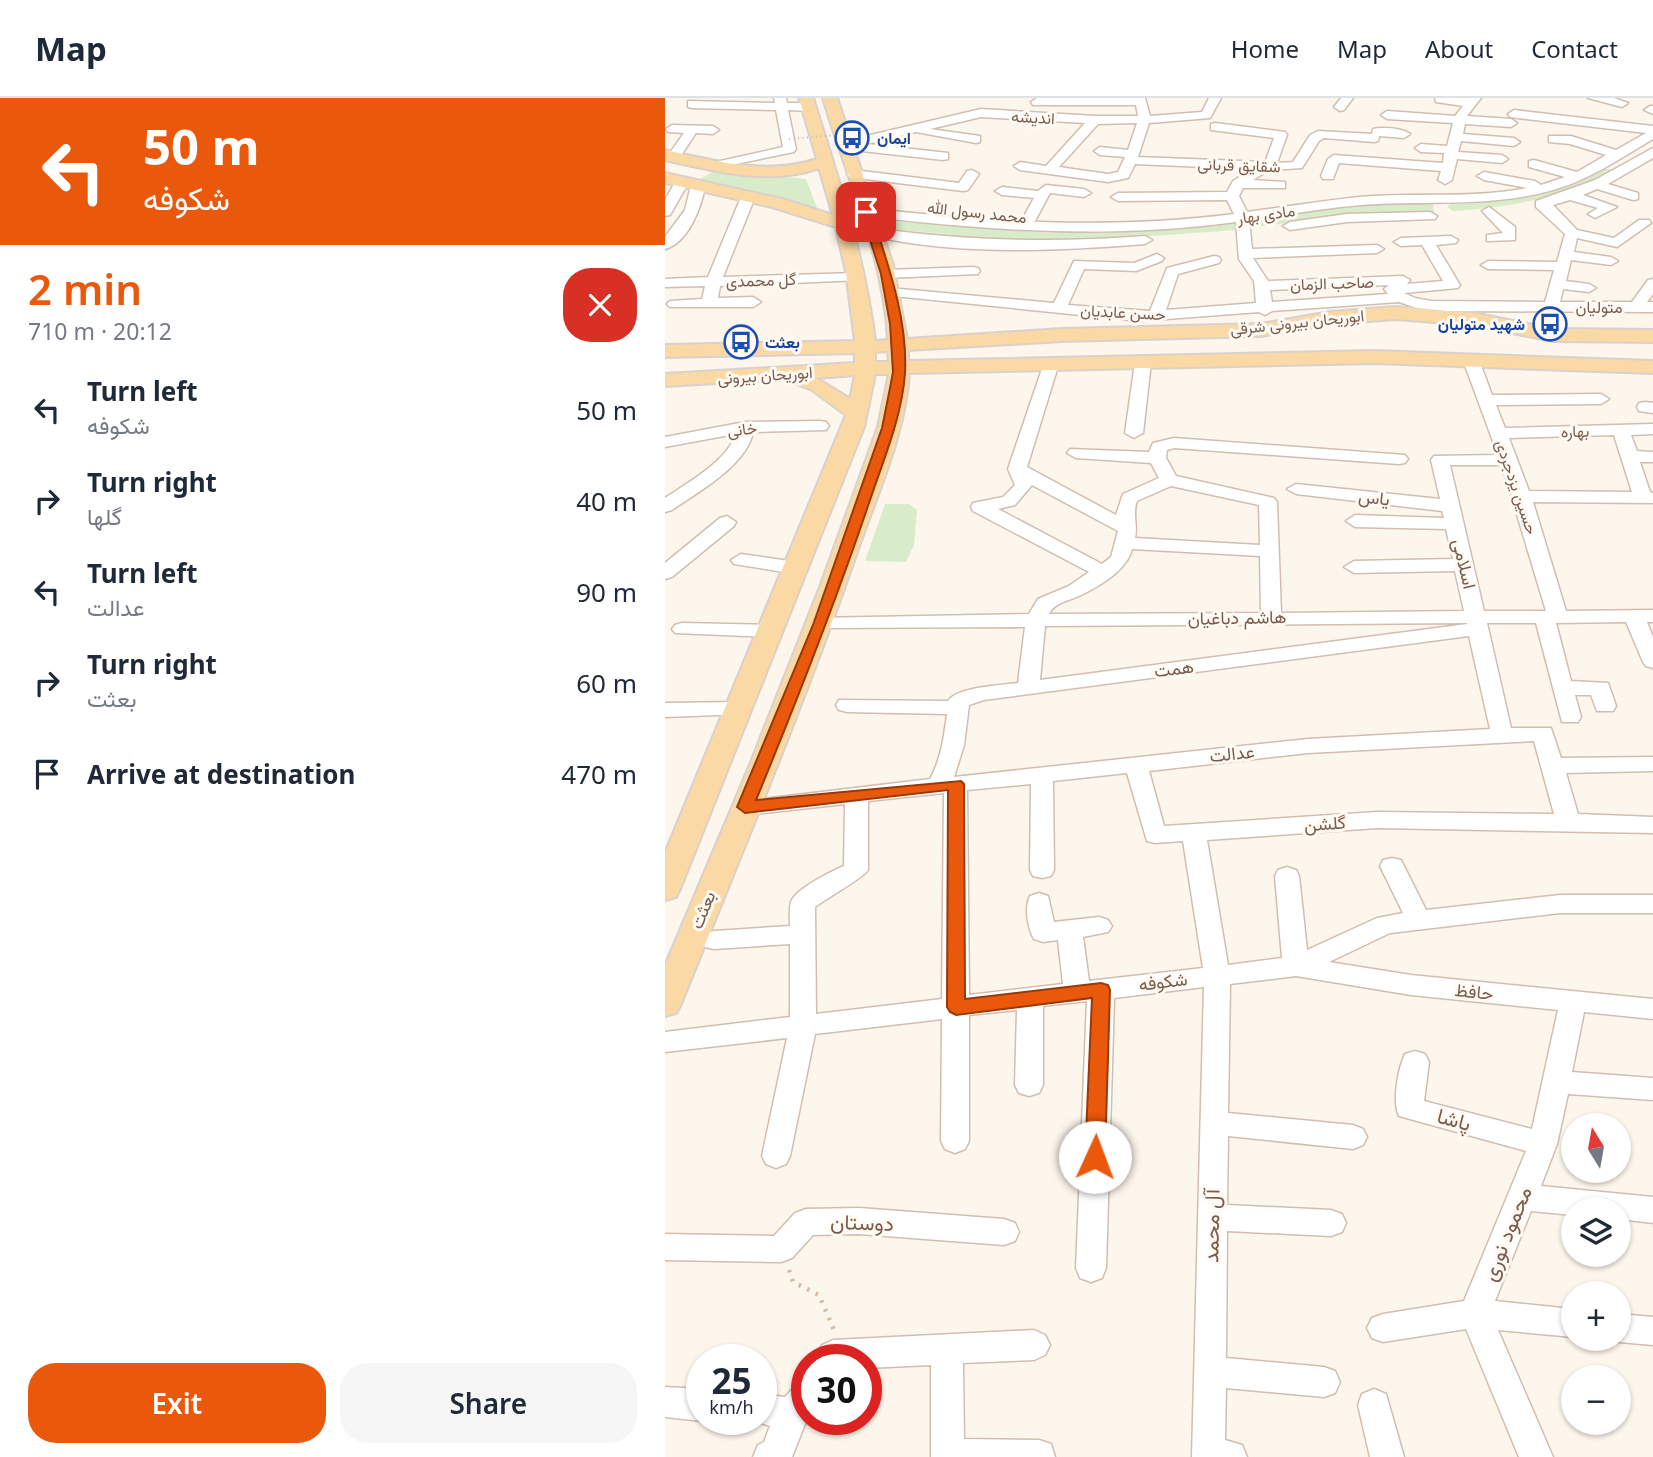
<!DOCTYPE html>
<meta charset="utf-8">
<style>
body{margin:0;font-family:"Noto Sans",Vazirmatn,sans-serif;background:#f6f6f7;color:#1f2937;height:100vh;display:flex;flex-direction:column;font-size:26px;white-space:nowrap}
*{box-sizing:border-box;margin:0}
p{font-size:23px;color:#747a83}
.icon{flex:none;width:38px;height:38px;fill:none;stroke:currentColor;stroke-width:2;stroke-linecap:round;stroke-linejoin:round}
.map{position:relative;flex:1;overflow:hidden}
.side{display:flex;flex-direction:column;background:#fff;width:665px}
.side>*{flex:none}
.top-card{background:#ea580c;color:#fff;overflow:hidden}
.needle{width:46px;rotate:349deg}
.tools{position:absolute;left:896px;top:1015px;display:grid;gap:14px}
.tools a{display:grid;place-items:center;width:70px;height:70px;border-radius:50%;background:#fff;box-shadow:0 2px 5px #0004;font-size:35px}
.speed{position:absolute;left:21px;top:1246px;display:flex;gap:14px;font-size:35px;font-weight:700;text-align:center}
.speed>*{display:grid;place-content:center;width:91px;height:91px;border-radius:50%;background:#fff;box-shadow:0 2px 5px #0004;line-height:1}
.speed small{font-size:18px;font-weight:400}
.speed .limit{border:10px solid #d22;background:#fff;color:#111}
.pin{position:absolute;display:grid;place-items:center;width:60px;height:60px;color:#fff;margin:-30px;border-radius:14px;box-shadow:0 4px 10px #0006}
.me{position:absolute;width:77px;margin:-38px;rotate:2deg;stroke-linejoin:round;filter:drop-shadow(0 0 5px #0008)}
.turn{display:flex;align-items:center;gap:24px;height:147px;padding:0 28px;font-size:32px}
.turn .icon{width:91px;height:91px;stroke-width:2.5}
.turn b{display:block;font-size:49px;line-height:60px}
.round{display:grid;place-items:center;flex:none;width:74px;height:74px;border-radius:28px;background:#f6f6f7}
.head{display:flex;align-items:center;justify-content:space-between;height:119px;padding:0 28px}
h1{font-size:42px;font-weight:600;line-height:52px;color:#ea580c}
.primary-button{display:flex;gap:14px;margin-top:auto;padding:14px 28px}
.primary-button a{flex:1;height:80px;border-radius:28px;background:#ea580c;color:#fff;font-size:28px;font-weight:600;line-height:80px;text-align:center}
.primary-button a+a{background:#f6f6f7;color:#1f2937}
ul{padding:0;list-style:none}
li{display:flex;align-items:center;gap:21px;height:91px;padding:0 28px}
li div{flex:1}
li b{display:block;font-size:26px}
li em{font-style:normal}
header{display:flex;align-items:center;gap:42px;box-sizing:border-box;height:98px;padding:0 35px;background:#fff;border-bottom:2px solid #e0e1e3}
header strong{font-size:33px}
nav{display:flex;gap:38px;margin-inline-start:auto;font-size:24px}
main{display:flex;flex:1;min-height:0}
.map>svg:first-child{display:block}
</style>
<header>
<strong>Map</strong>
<nav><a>Home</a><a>Map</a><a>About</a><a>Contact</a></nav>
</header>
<main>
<section class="side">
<div class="top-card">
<div class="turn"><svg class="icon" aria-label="left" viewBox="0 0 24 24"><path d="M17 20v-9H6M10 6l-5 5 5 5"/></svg><div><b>50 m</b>شکوفه</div></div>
</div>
<div class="head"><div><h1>2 min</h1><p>710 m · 20:12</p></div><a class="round" style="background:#d93025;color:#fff"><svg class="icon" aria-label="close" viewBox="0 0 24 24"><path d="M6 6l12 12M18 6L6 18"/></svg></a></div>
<ul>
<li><svg class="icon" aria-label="left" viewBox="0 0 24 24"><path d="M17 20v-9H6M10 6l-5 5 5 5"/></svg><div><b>Turn left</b><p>شکوفه</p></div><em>50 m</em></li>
<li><svg class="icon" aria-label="right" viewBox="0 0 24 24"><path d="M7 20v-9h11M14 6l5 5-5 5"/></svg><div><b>Turn right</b><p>گلها</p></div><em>40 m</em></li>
<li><svg class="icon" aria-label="left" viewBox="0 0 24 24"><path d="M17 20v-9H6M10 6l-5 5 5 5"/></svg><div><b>Turn left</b><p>عدالت</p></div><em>90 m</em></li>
<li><svg class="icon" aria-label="right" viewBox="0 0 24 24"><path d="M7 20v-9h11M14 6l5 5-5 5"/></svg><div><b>Turn right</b><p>بعثت</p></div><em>60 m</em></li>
<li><svg class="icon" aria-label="arrive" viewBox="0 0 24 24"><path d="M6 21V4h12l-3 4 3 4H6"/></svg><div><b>Arrive at destination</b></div><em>470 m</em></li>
</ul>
<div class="primary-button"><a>Exit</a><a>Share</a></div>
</section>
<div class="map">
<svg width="988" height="1359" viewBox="0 0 988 1359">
<rect width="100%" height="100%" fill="#fdf6ec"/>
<path fill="#d8ecc9" d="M938,71H947L954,76C894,98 852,109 788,113L782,109L786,105C837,101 892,95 938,71Z
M51,72L141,81L152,110L31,83Z
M697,105H768L769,116L679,118L583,130L582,121Z
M227,123L384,135L463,133L571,123V132L434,142H351L225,131Z
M220,406H244L252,412L249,447L241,464L200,463Z"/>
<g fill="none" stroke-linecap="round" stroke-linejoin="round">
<defs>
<path id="minor" d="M109,0H121L122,5H144L150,9L144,13L123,12L131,51L129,54L51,70V64L118,49L111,12L27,10L23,9V3L110,5Z
M372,0H480L485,18L537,14L544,0H556L545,20L484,25L473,59L602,64L601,62L609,40L546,32V26L550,25L620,34L622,37L612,65L628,64L645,37L653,33L707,36L708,31C718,29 737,30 745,36L739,40L714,38L713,43L709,44L659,40L654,43L637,70L604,72L588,82L620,84V90H578L574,98L582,114C619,109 657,103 694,99C750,94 806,101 862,90L819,82L812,78L819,74L870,83L876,87L900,79L864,69V63L869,62L912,74L941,57L905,46L884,44V38H906L951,52L981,35L845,19L843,16L849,12L988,28V41C956,60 924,82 888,92C825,110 760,102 696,107C659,110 621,117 584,122L587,151L712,147L719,151L712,155L588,160L603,183L738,178L745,182L742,186L778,183L757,147L736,148L729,144L736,140L786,138L793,142L791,145L771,147L795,187L793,190L739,195L750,200L766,203L880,204L889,172L823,171L816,167L823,163L892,164L900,136L871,109V103L930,82L988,50V60L943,86L973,95V101L968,102L932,91L918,97L952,109L930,120L923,116L933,110L905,102L888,107L912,132L949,140L974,122H984L986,125L952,149L912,140L909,154L946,159L953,163L946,167L906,162L901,183L924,186L931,190L924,194L898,191L895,204H967L983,182L988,181V196L982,204H988V214L782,213L752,210L734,204L607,213L600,217L594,214L475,223L219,197L217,194L219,191L224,190L389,205L409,163L469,165L492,156L499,160L497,163L471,173L419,171L403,207L485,213L502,170L549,158L554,159L556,162L554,165L513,176L501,212L591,205L589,183L574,161L571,124C446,141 325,133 201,118L194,114L201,110C324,124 445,132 569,116L562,102L453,103L446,99L453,95L562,94L568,83L587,71L470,66L463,80L443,84L355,72L349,68L355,64L381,68L420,25L316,19L265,31L315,38V44L311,45L251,34L202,46L283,55V61L278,62L197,53L191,48L180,51L174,47L176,44L316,11L430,18H473L471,7H368L366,4ZM472,25L463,52L435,49L429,53L435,57L460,59L453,74L443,76L394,69L433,26ZM724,187L719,191L723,196L607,204L605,192Z
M676,0H688L679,12L675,13L669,9Z
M770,0H816L802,18L846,21L852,25L846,29L800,26L798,36L849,40L855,44L849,48L796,43L793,54L837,57L843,61L837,65L792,61L787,82L780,86L773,82L776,73L674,65L668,81H658L656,78L663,61L669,57L778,65L779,55L756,54L750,50L756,46L782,48L788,25L722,21L716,17L722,13L790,18L798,8L771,4Z
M923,0H949L963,5L957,9Z
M985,8H988V16L979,12Z
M7,27L48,28L54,32L48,36L31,35L13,62L8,63L2,59L19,35L3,34L1,31Z
M189,72L294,85L302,73L307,72L314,76L303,92L298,93L184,79L182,76Z
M17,80L24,84L5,117L0,118V102L12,81Z
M33,83L40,87C37,109 23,145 0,151V139L20,112L26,87Z
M381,87L419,91L426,95L419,99L385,95L370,123L365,124L358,120L369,100L337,97L330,93L337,89L373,93Z
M83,95L90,99L58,179L192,175L197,176L199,179L197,182L55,188L53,200L88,199L96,204L88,209H5L2,206L5,203L37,201L40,188L0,189V181L43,179L76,99Z
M824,109L850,129V142L822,143V137L838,135L817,113Z
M765,114L772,118L770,121L682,124L625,132L618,128L625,124L682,116Z
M208,130C299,143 389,145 480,138L487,142L480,146C392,153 290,158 203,137V131Z
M308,169L313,170L315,173L313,176L221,180L214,176L221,172Z
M806,257L814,262L827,297L936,296L944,301L936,306L831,307L840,330L988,326V336L966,337L972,353L988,354V364H975L985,394L988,395V405L868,404L901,513L988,512V524H982L988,539V570L981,568L978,564L961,524L891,525L906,583L943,585L951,608L948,613H932L926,597H910L916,619L913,624H897L871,525H822L846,630H886L896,660L988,659V673L901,675L913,716L988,719V735L712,730L542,742L563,867L617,860L610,778L613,772L622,769L631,772L634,778L642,852L712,820L738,815L715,768L718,762L727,760L736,762L761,812L895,797H988V815H895L725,835L664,864L746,877L988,901V921L919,914L907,974L988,980V1002L903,996L892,1046L876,1088L988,1099V1125L954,1121V1111H908V1117L866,1113L830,1203L908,1211V1239L833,1232L888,1359H854L801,1231L718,1244L707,1240L702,1230L707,1220L718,1216L799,1203L861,1053L734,1018C727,1003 733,971 740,956L750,953L760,956L764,964L759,1003L867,1031L893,912L746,897L631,878L565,886L563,1015L688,1027L698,1031L702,1039L698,1047L688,1051L563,1038L562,1107L666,1112L677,1116L681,1125L677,1134L666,1138L562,1133L561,1260L659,1269L670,1273L675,1284L670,1295L659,1299L561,1290L560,1342L577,1347L582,1359H527L539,889L449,900L441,1170L437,1180L426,1184L415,1180L411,1170L422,903L378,908V987L374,995L364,998L354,995L350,987L352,912L304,917V1043L300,1051L290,1055L280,1051L276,1043L277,921L150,936L125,1058L121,1066L111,1070L101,1066L97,1058L122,940L0,954V934L125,919V846L49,851L40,849L36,842L40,835L49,833L125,828C125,820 124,811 126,804C130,791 167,773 179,768L180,706L81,717L73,714L69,709L73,704L265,681C276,661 279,639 282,616L182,614L174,612L171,607L174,602L283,603C292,589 337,587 353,585L360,529L156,530L149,528L146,524L149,520L364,516L373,501L404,488L424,474L308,413L306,409L308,405L338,399L350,387L343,371L380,262L386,260L394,265L362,369L451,417L458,396L494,380L486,365L411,360L402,355L405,351L484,354L488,345L509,340L740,357L743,361L740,365L734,366L509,350L502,352L501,360L511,378L609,400L612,404L616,515L799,513L790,473L689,475L679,469L689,463L788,461L781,431L690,429L681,423L690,417L779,420L777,413L631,396L622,391L631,386L775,401L766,362L769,358L833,357L798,262ZM949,337L967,394L864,393L844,340ZM785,367H837L881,513H819ZM367,387L453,433L446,459L437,466L333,411L350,407ZM506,388L594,407L595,447L470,440C473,427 467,416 472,403ZM467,451L595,458L596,515L384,516C390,504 404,503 416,497C435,488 462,472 467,451ZM802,525V526L375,582L380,528ZM804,538L825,631L643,641L289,679L299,647L304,607L319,602ZM869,643L889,716L712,714L499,728L484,673L643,655ZM462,675L482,743L490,745L518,743L538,870L424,883L418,839L443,834L447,828L443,822L434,819L389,824L383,798L374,795L365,798C359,809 363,831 369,841L378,844L393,842L398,886L304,897L302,692L366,686L365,772L368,778L377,780L386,778L389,772L388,683ZM279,695L277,901L151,916L150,809C162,800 198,780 203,772V703Z
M478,260L486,265L478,335L469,340L460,335L470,265Z
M980,304L988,305V315L974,313L972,309L974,305Z
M155,323L161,324L164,328L161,332L88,334C82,367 33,394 7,412L0,414V400C21,386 65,361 70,336L0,349V339L80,324Z
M62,418L71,424L69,428L7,479L0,481V465L55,420Z
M76,456L131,464L141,470L131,476L69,466L66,462Z
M17,525L105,527L112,529L115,533L112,537L105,539L10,535L7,531L10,527Z
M73,604L81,606L84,611L81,616L0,619V605Z
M194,1110L339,1121L350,1125L354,1134L350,1143L339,1147L194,1136L148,1137L127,1160L116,1164L0,1162V1136L109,1138L130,1115L141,1111Z
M954,1216L988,1219V1247L954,1244L944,1241H954Z
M369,1232L380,1237L385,1247L380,1257L369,1262L298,1265L299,1341L374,1342L386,1346L390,1359H266V1267L201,1270V1262H150L157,1247L168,1242Z
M142,1284V1321L127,1359H88L93,1347L99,1344L105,1328L84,1321H96V1296L120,1299L130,1288Z
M0,1289L37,1291V1321H40L37,1323L0,1319Z
M709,1291L721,1296L739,1359H705L693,1307L697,1296Z"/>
<path id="major" d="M134,0H148C173,80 200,159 210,243L223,242C219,159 181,78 158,0H172L228,167L242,241L397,231L596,226L665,214L730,209L808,215L888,231L988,232V244L888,243L808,227L730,221L665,226L596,238L397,243L243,252V263L709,253L988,263V275L709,265L244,275C240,338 211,398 191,457C138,609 76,757 16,906L11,915L0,918V868L84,669L155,489L213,329L224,276H210L199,329L15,791L11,799L0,802V755L181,317L147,292L119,281L0,288V276L190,265V255L0,259V247L190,243L181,174L171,129L107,109L0,85V75L117,101L168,117L154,70C104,88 50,73 0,62V52C50,63 102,78 152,61ZM223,253L224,264H210V254ZM190,277L185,301L151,280Z"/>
</defs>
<use href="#minor" stroke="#d1beb0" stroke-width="3"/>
<use href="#major" stroke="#dad1cd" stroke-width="4"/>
<path stroke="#d9b8a5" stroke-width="4.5" stroke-dasharray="2.5 7" stroke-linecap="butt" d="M124,1172L128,1184L154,1197L169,1232"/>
<use href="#minor" fill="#fff" fill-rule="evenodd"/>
<use href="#major" fill="#fbd9a5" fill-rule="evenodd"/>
<path stroke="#d9b8a5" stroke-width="2" stroke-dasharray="1 3.5" stroke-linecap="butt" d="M124,41L184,36"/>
</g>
<path fill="#ea580c" stroke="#983908" stroke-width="2" d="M201,111L206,114C222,164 243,220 240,275C237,320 217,365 203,408C169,508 131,605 91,702L296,683L299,686L300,901L436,885L443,887L445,892L440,1059L437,1065L430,1067L423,1065L420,1059L427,900L291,917L285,914L282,909L283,692L80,715L72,709L148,527L217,330L225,290L228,274L225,226L216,176L196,114Z"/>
<defs>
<symbol id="bus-ring" viewBox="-11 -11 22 22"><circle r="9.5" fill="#fffaf3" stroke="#1a4fb4" stroke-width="1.5"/><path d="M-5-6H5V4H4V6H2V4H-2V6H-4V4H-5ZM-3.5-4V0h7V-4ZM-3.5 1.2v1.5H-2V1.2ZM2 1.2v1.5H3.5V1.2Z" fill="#1a4fb4"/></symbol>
</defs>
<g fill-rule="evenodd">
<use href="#bus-ring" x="168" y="21" width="38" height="38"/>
<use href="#bus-ring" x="866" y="207" width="38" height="38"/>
<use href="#bus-ring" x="57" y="225" width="38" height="38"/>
</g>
<g text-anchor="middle" stroke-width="6" stroke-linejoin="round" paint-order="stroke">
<g font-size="16" fill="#7a5c4d" stroke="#fffaf3">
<text transform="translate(368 19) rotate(3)" y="6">اندیشه</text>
<text transform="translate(574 67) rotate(2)" y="6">شقایق قربانی</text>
<text transform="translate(312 114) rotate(6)" y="6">محمد رسول الله</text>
<text transform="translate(601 116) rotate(-8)" y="6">مادی بهار</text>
<text transform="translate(96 182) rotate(-2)" y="6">گل محمدی</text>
<text transform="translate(667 185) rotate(-2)" y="6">صاحب الزمان</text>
<text x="934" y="215">متولیان</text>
<text transform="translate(458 214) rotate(3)" y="6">حسن عابدیان</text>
<text transform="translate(632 224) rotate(-6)" y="6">ابوریحان بیرونی شرقی</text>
<text transform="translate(100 277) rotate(-4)" y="6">ابوریحان بیرونی</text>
<text transform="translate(77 331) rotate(-7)" y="6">خانی</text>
<text transform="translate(910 333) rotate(-2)" y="6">بهاره</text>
<text transform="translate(852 389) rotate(71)" y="6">حسین یزدجردی</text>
</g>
<g font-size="16" font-weight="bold" fill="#164399" stroke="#fffaf3" text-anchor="start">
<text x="212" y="46">ایمان</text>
<text x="860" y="232" text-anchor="end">شهید متولیان</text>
<text x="100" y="250">بعثت</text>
</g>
<g font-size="18" fill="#7a5c4d" stroke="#fffaf3">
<text transform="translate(709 400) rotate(6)" y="6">یاس</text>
<text transform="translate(799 466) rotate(77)" y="6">اسلامی</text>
<text transform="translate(572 520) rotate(-1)" y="6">هاشم دباغیان</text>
<text transform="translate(509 571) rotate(-7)" y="6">همت</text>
<text transform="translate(567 656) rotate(-6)" y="6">عدالت</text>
<text transform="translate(660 726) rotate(-4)" y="6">گلشن</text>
<text transform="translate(38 812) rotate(-68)" y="6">بعثت</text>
<text transform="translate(498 884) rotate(-7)" y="6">شکوفه</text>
<text transform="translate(809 894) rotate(6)" y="6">حافظ</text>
</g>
<g font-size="21" fill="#7a5c4d" stroke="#fffaf3">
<text transform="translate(789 1022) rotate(15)" y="7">پاشا</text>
<text transform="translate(197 1125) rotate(2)" y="7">دوستان</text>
<text transform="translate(547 1128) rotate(-89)" y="7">آل محمد</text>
<text transform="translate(842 1136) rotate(-68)" y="7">محمود نوری</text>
</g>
</g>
</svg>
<div class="tools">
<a><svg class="needle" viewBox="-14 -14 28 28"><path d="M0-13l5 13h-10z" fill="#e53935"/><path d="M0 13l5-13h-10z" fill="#747a83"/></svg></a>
<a><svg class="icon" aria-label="layers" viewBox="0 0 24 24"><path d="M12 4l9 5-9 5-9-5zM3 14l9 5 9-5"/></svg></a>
<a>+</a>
<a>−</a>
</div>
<div class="speed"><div>25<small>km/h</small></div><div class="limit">30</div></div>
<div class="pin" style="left:201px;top:114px;background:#d93025"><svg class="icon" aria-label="arrive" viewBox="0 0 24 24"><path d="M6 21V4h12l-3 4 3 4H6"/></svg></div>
<svg class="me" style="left:430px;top:1059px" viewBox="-20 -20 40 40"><circle r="19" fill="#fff"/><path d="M0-13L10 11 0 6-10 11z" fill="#ea580c"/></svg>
</div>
</main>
